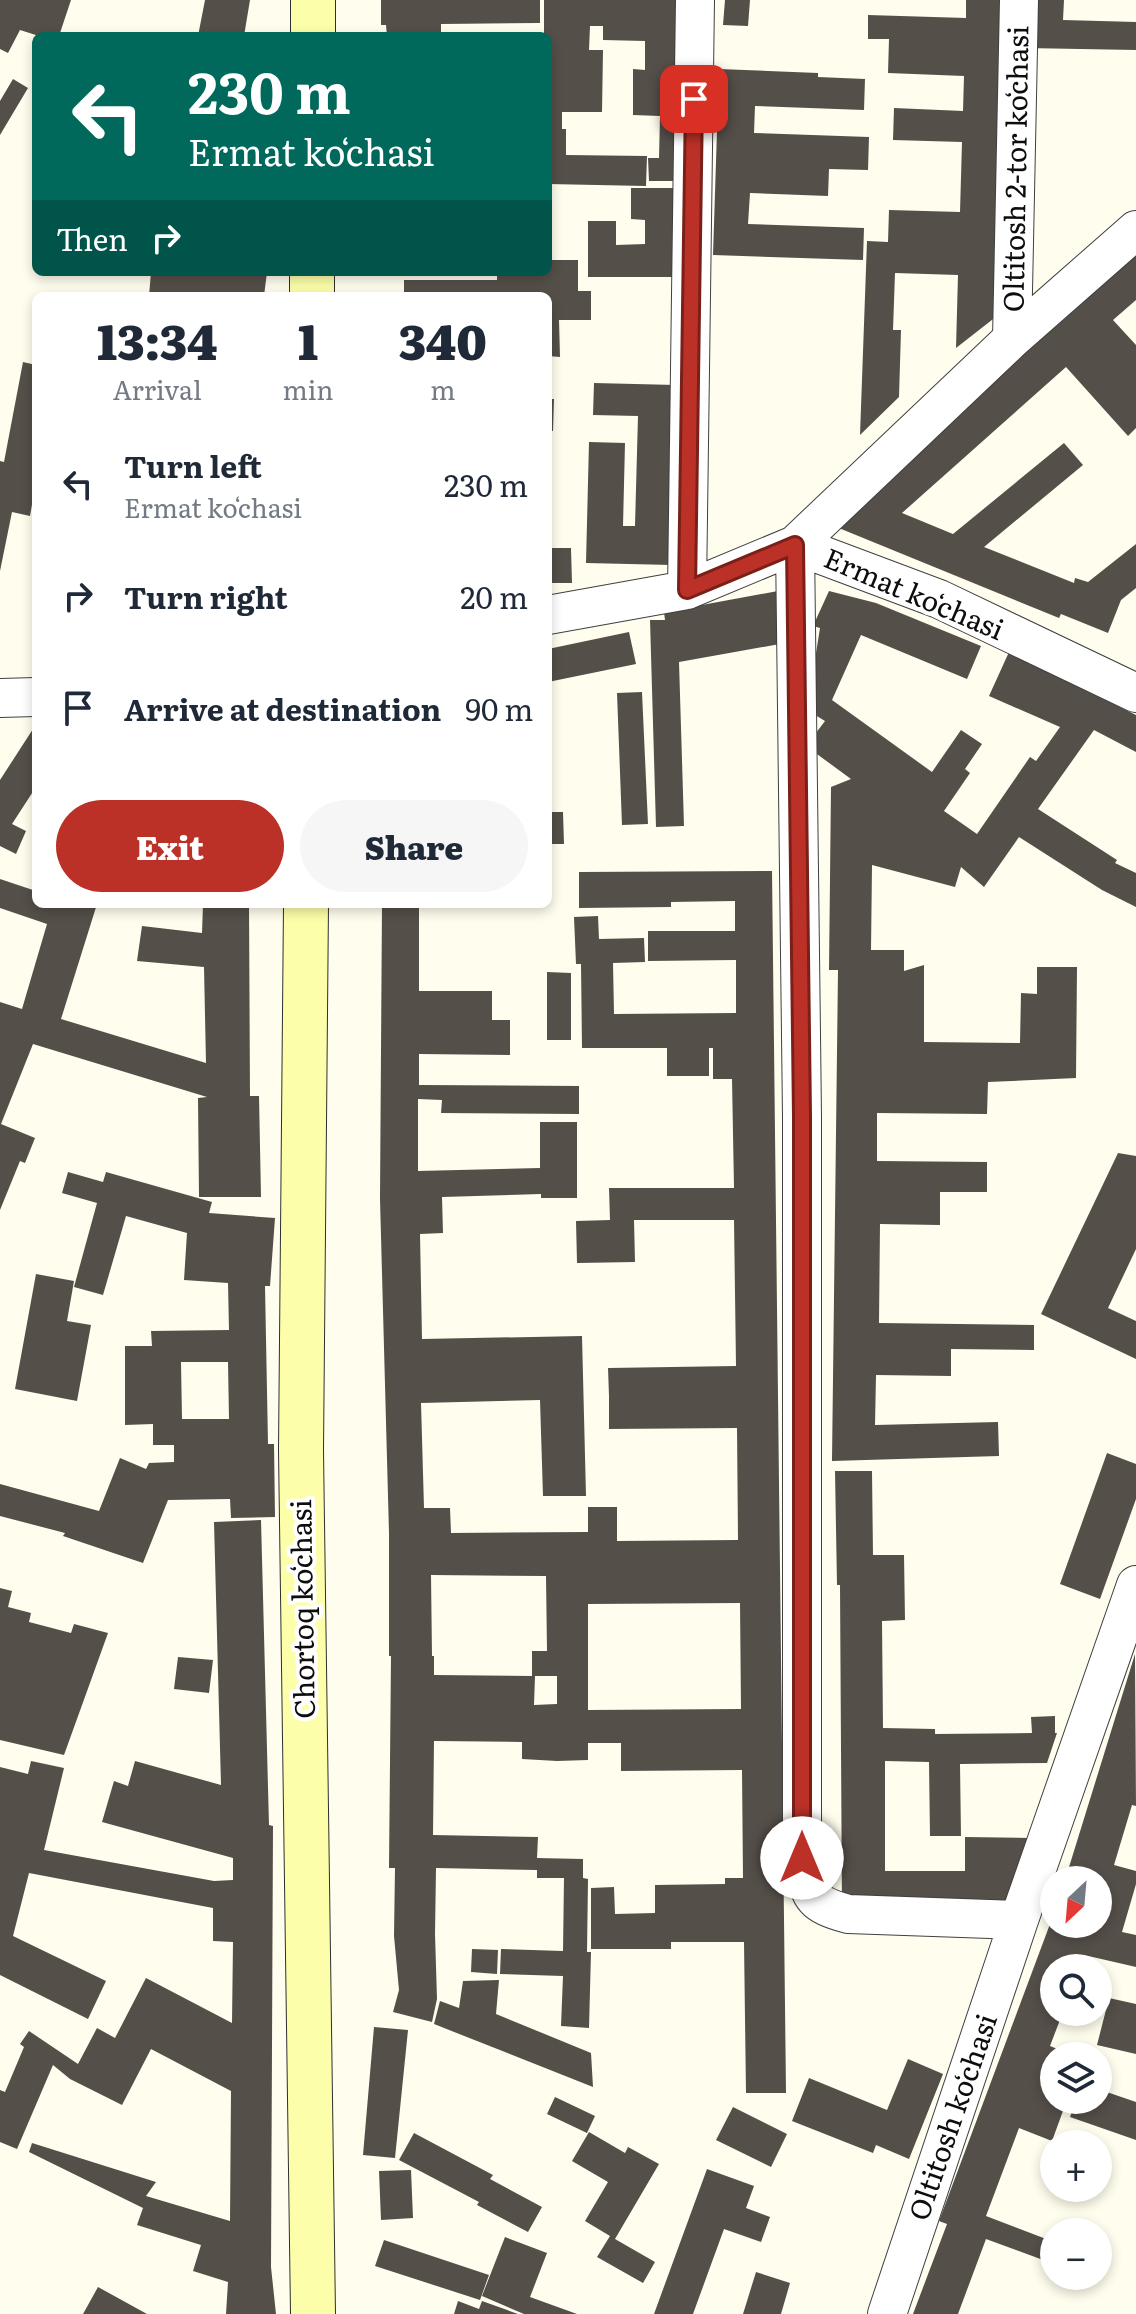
<!DOCTYPE html>
<meta charset="utf-8">
<style>
body{margin:0;font-family:Literata,serif;background:#f6f6f7;color:#1f2937;height:100vh;display:flex;flex-direction:column;font-size:30px;white-space:nowrap}
*{box-sizing:border-box;margin:0}
p{font-size:26px;color:#747a83}
.icon{flex:none;width:44px;height:44px;fill:none;stroke:currentColor;stroke-width:2;stroke-linecap:round;stroke-linejoin:round}
.map{position:relative;flex:1;overflow:hidden}
.sheet{position:absolute;left:32px;top:292px;width:520px;height:616px;display:flex;flex-direction:column;background:#fff;border-radius:12px;box-shadow:0 4px 12px #0003}
.sheet>*{flex:none}
.banner{position:absolute;left:32px;top:32px;width:520px;height:244px;border-radius:12px;box-shadow:0 4px 12px #0003;background:#00695c;color:#fff;overflow:hidden}
.needle{width:52px;rotate:206deg}
.fabs{position:absolute;left:1040px;top:1866px;display:grid;gap:16px}
.fabs a{display:grid;place-items:center;width:72px;height:72px;border-radius:50%;background:#fff;box-shadow:0 4px 12px #0003;font-size:40px}
.pin{position:absolute;display:grid;place-items:center;width:68px;height:68px;color:#fff;margin:-34px;border-radius:16px;box-shadow:0 4px 12px #0006}
.me{position:absolute;width:88px;margin:-44px;rotate:0deg;stroke-linejoin:round;filter:drop-shadow(0 0 6px #0008)}
.turn{display:flex;align-items:center;gap:28px;height:168px;padding:0 24px;font-size:36px}
.turn .icon{width:104px;height:104px;stroke-width:2.5}
.turn b{display:block;font-size:56px;line-height:68px}
.then{display:flex;align-items:center;height:76px;padding:0 24px;background:#0003;gap:16px;font-size:30px}
.eta{display:flex;justify-content:space-evenly;align-items:center;height:136px;text-align:center}
.eta b{font-size:48px;font-weight:800;line-height:56px}
.primary-button{display:flex;gap:16px;margin-top:auto;padding:16px 24px}
.primary-button a{flex:1;height:92px;border-radius:48px;background:#bb3127;color:#fff;font-size:32px;font-weight:800;line-height:92px;text-align:center}
.primary-button a+a{background:#f6f6f7;color:#1f2937}
ul{padding:0;list-style:none}
li{display:flex;align-items:center;gap:24px;height:112px;padding:0 24px}
li div{flex:1}
li b{display:block;font-size:30px}
li em{font-style:normal}
.map>svg:first-child{display:block}
</style>
<div class="map">
<svg width="1136" height="2314" viewBox="0 0 1136 2314">
<rect width="100%" height="100%" fill="#fffded"/>
<path fill="#554f49" fill-rule="evenodd" d="M0,0H71L59,36H39L20,30L8,53L0,49Z
M205,0H250L244,36H198Z
M381,0H540V23L441,24V36H387L386,25H381Z
M544,0H686L685,181H649L648,158H659L660,116L633,115V69L645,70V41L603,40V26H590L589,50H603L602,112H562V129H566V155L647,156L646,186L548,184V36H544Z
M725,0H750L748,26L723,25Z
M966,0H1005L997,316L956,348L958,275L895,273L893,330H901L899,397L860,435L867,241L888,242L889,210L960,212L962,142L893,140L894,108L963,111L964,76L888,73L889,39H868V15L966,18Z
M1025,0H1064L1063,20L1136,22V50L1025,48Z
M719,69L818,73V77L865,79L864,110L755,106L754,133L869,137L868,170L829,169L828,196L750,193L748,224L864,228L863,260L713,255Z
M13,79L28,88L0,135V101Z
M631,188H682V277H588V221H616V245L645,244V220L631,219Z
M1136,251V300L1113,320L1136,345V428L1128,436L1066,367L902,513L953,534L1064,443L1083,465L984,547L1074,583L1075,578L1088,582L1136,544V588L1121,600L1108,633L1061,614L1059,618L829,524Z
M548,260H578V291H591V320H559L560,357L548,356V296H404V280H497V272H548Z
M151,272H267L264,296H149Z
M23,362L36,365V482L30,516L12,512L0,571V461L4,462Z
M594,383L676,385L672,565L586,563L589,442L625,443L623,526H635L638,416L593,415Z
M548,399H554L553,431H548Z
M548,548H571L572,583H548Z
M778,591L780,644L679,662L684,826L656,827L650,620H665L664,612Z
M829,591L876,603L981,646L967,679L861,635L832,700L932,772L961,730L982,744L965,769L970,773L944,811L977,834L1030,757L1036,761L1060,727L989,696L1009,652L1136,715V752L1094,730L1038,809L1117,860L1115,863L1136,873V907L1102,890L1019,837L984,887L961,867L955,887L872,865L871,950H904V971L924,965V1042L1020,1043L1021,993L1037,994V967H1077L1076,1078L988,1082L987,1114L877,1113V1161L987,1162V1192H940V1225L880,1224L879,1323L1034,1325V1350L951,1349V1376L876,1375L875,1425L998,1422L999,1456L832,1461L838,970H829L831,787L851,779L806,746L825,721L807,710L820,628L813,626Z
M629,632L636,664L548,682V649Z
M642,692L648,824L622,825L617,693Z
M33,729L36,731V787L12,824L26,831L16,854L0,846V780Z
M548,812H563L564,844H548Z
M772,871L786,2093H746L744,1942H671V1949H591V1888L614,1887L615,1914L655,1913V1885L725,1884V1878H743L742,1770L621,1771V1743H588V1760L557,1761L522,1759V1742L434,1741L433,1835L538,1837L537,1858L583,1859V1878L588,1879L587,1952H591L589,2028L561,2026L563,1976L500,1974L501,1949L563,1951L564,1878H537V1870L436,1868L435,1934L437,1999L432,2022L393,2012L399,1990L394,1936L395,1868H389L391,1656H389V1533L380,1199L382,904H419V991H492V1020H510V1055L419,1054V1085L579,1086V1114L441,1113L442,1100L418,1099V1171L540,1168V1122H577V1198H541V1194L442,1197L443,1233L420,1234L422,1339L582,1336L586,1496H543L540,1400L421,1403L424,1508H450L451,1533L588,1532V1507H617V1541L738,1540L737,1428L609,1429V1396L608,1368L736,1366L734,1220H634L635,1262L577,1263L576,1221L610,1220L609,1188H734L732,1079H713V1048H709V1076H667V1048H582L581,964H576L574,917L598,916L599,939L644,938L645,962L613,963L614,1014L736,1013V960L648,961V931H735V901L671,902V907L579,908V872ZM431,1575L546,1576L547,1651H532V1676L434,1675V1656H432ZM740,1603L741,1709L588,1710V1604ZM535,1676H557V1704L534,1705Z
M0,879L36,891V904H97L61,1019L206,1063L204,967L137,961L142,926L202,933L203,904H249L250,1096H259L261,1197H199L198,1098L207,1097L33,1044L1,1124L35,1138L25,1163L20,1161L0,1210V1002L22,1009L47,924L0,908Z
M547,972L571,973V1040H547Z
M1118,1153L1136,1156V1249L1108,1308L1136,1321V1359L1041,1314Z
M68,1172L103,1182L106,1172L212,1202L209,1213L275,1218L270,1286H265L268,1444H274L275,1517L231,1518L230,1499L168,1500L143,1563L63,1536L65,1533L0,1516V1484L99,1511L120,1458L146,1469L149,1463L174,1462V1445H153V1424L125,1425V1346H152L151,1331L229,1330L228,1283L184,1280L187,1233L126,1216L103,1295L74,1287L97,1203L62,1193ZM181,1362H228L229,1419H182Z
M36,1274L74,1281L67,1321L91,1325L77,1401L15,1389Z
M1107,1453L1136,1464V1499L1100,1599L1060,1584Z
M835,1471H872L873,1555H904L905,1620L882,1621L883,1728L935,1729V1734L1032,1733L1031,1717L1055,1716V1733H1057L1047,1763L960,1764L961,1836H930L929,1762L885,1761V1871H965V1837L1031,1838L1013,1911H842L840,1585H837Z
M261,1520L269,1825L273,1826L271,2267L276,2314H226L228,2282L193,2271L201,2245L137,2225L143,2208L29,2152L32,2143L156,2182L146,2196L230,2221L231,2091L151,2049L122,2105L70,2079L53,2065L17,2149L0,2142V2090L5,2092L24,2047L20,2044L29,2031L78,2064L97,2028L115,2038L146,1978L232,2023L233,1942L213,1941V1908L29,1873L13,1936L106,1981L88,2019L0,1975V1767L28,1774L31,1761L64,1768L44,1850L214,1881L233,1880V1858L102,1822L114,1781L128,1786L135,1761L221,1785L214,1522Z
M0,1588L12,1591L8,1607L31,1613L29,1622L71,1633L74,1624L108,1633L64,1755L0,1740Z
M1135,1654L1136,1806L1132,1805L1114,1865L1136,1871V1884L1122,1932L1136,1935V1967L1084,1955L1080,1968H1054V2012H1063L1050,2046L1075,2056H1054V2100H1067L1052,2141L1019,2128L986,2216L1054,2242V2264L986,2239L958,2314H913L947,2224L939,2221L1053,1916L1054,1924H1098V1880H1065Z
M178,1657L213,1660L209,1693L174,1689Z
M472,1949L498,1950L497,1974L471,1972Z
M499,1980L496,2014L591,2053L593,2087L434,2024L440,2001L459,2008L463,1981Z
M1109,1998L1136,2004V2054L1097,2045Z
M374,2027L408,2030L395,2158L363,2155Z
M908,2059L943,2074L909,2159L876,2145L873,2153L792,2121L809,2078L887,2110Z
M1098,2089L1136,2102V2140L1070,2117L1076,2100H1098Z
M555,2097L595,2116L587,2133L547,2114Z
M733,2107L787,2134L771,2167L716,2140Z
M589,2132L625,2153L628,2147L659,2164L615,2239L655,2262L643,2283L597,2257L610,2236L585,2221L608,2182L572,2161Z
M414,2133L493,2175L490,2179L542,2207L528,2232L477,2205L479,2202L399,2160Z
M707,2169L754,2186L746,2208L770,2217L761,2242L724,2229L693,2314H654Z
M411,2170L413,2218L381,2220L379,2171Z
M505,2237L547,2253L530,2297L577,2314H524L482,2296Z
M384,2240L489,2275L480,2300L375,2266Z
M756,2272L790,2283L781,2314H743Z
M98,2287L147,2314H83Z
M458,2301L479,2309L482,2301L518,2314H454Z"/>
<g fill="none" stroke-linecap="round" stroke-linejoin="round">
<defs>
<path id="street" d="M1012,339L1019,0
M687,590L695,0
M548,615L687,590L795,545L939,599L1136,693
M0,698L36,697
M1019,1920L1136,1585
M887,2314L1019,1920L848,1914C808,1903 811,1896 802,1858V1117L795,545L1012,339L1136,230"/>
<path id="secondary" d="M313,36V0
M312,296V272
M306,904L301,1450L313,2314"/>
</defs>
<use href="#street" stroke="#404040" stroke-width="40"/>
<use href="#secondary" stroke="#2f2f2f" stroke-width="46"/>
<use href="#street" stroke="#fff" stroke-width="38"/>
<use href="#secondary" stroke="#fdfea9" stroke-width="44"/>
</g>
<g fill="none" stroke-linecap="round" stroke-linejoin="round">
<defs>
<path id="route" d="M694,99L687,590L795,545L802,1117V1858"/>
</defs>
<use href="#route" stroke="#7a2019" stroke-width="20"/>
<use href="#route" stroke="#bb3127" stroke-width="14"/>
</g>
<g text-anchor="middle" stroke-width="8" stroke-linejoin="round" paint-order="stroke">
<g font-size="28" fill="#0d0d0d" stroke="#fff">
<text transform="translate(1016 169) rotate(-89)" y="10">Oltitosh 2-tor koʻchasi</text>
<text transform="translate(914 594) rotate(23)" y="10">Ermat koʻchasi</text>
<text transform="translate(303 1609) rotate(-91)" y="10">Chortoq koʻchasi</text>
<text transform="translate(953 2117) rotate(-71)" y="10">Oltitosh koʻchasi</text>
</g>
</g>
</svg>
<div class="fabs">
<a><svg class="needle" viewBox="-14 -14 28 28"><path d="M0-13l5 13h-10z" fill="#e53935"/><path d="M0 13l5-13h-10z" fill="#747a83"/></svg></a>
<a><svg class="icon" aria-label="search" viewBox="0 0 24 24"><circle cx="10" cy="10" r="6"/><path d="M15 15l6 6"/></svg></a>
<a><svg class="icon" aria-label="layers" viewBox="0 0 24 24"><path d="M12 4l9 5-9 5-9-5zM3 14l9 5 9-5"/></svg></a>
<a>+</a>
<a>−</a>
</div>
<div class="pin" style="left:694px;top:99px;background:#d93025"><svg class="icon" aria-label="arrive" viewBox="0 0 24 24"><path d="M6 21V4h12l-3 4 3 4H6"/></svg></div>
<svg class="me" style="left:802px;top:1858px" viewBox="-20 -20 40 40"><circle r="19" fill="#fff"/><path d="M0-13L10 11 0 6-10 11z" fill="#bb3127"/></svg>
<div class="banner">
<div class="turn"><svg class="icon" aria-label="left" viewBox="0 0 24 24"><path d="M17 20v-9H6M10 6l-5 5 5 5"/></svg><div><b>230 m</b>Ermat koʻchasi</div></div>
<div class="then">Then<svg class="icon" aria-label="right" viewBox="0 0 24 24"><path d="M7 20v-9h11M14 6l5 5-5 5"/></svg></div>
</div>
<section class="sheet">
<div class="eta">
<div><b>13:34</b><p>Arrival</p></div>
<div><b>1</b><p>min</p></div>
<div><b>340</b><p>m</p></div>
</div>
<ul>
<li><svg class="icon" aria-label="left" viewBox="0 0 24 24"><path d="M17 20v-9H6M10 6l-5 5 5 5"/></svg><div><b>Turn left</b><p>Ermat koʻchasi</p></div><em>230 m</em></li>
<li><svg class="icon" aria-label="right" viewBox="0 0 24 24"><path d="M7 20v-9h11M14 6l5 5-5 5"/></svg><div><b>Turn right</b></div><em>20 m</em></li>
<li><svg class="icon" aria-label="arrive" viewBox="0 0 24 24"><path d="M6 21V4h12l-3 4 3 4H6"/></svg><div><b>Arrive at destination</b></div><em>90 m</em></li>
</ul>
<div class="primary-button"><a>Exit</a><a>Share</a></div>
</section>
</div>
